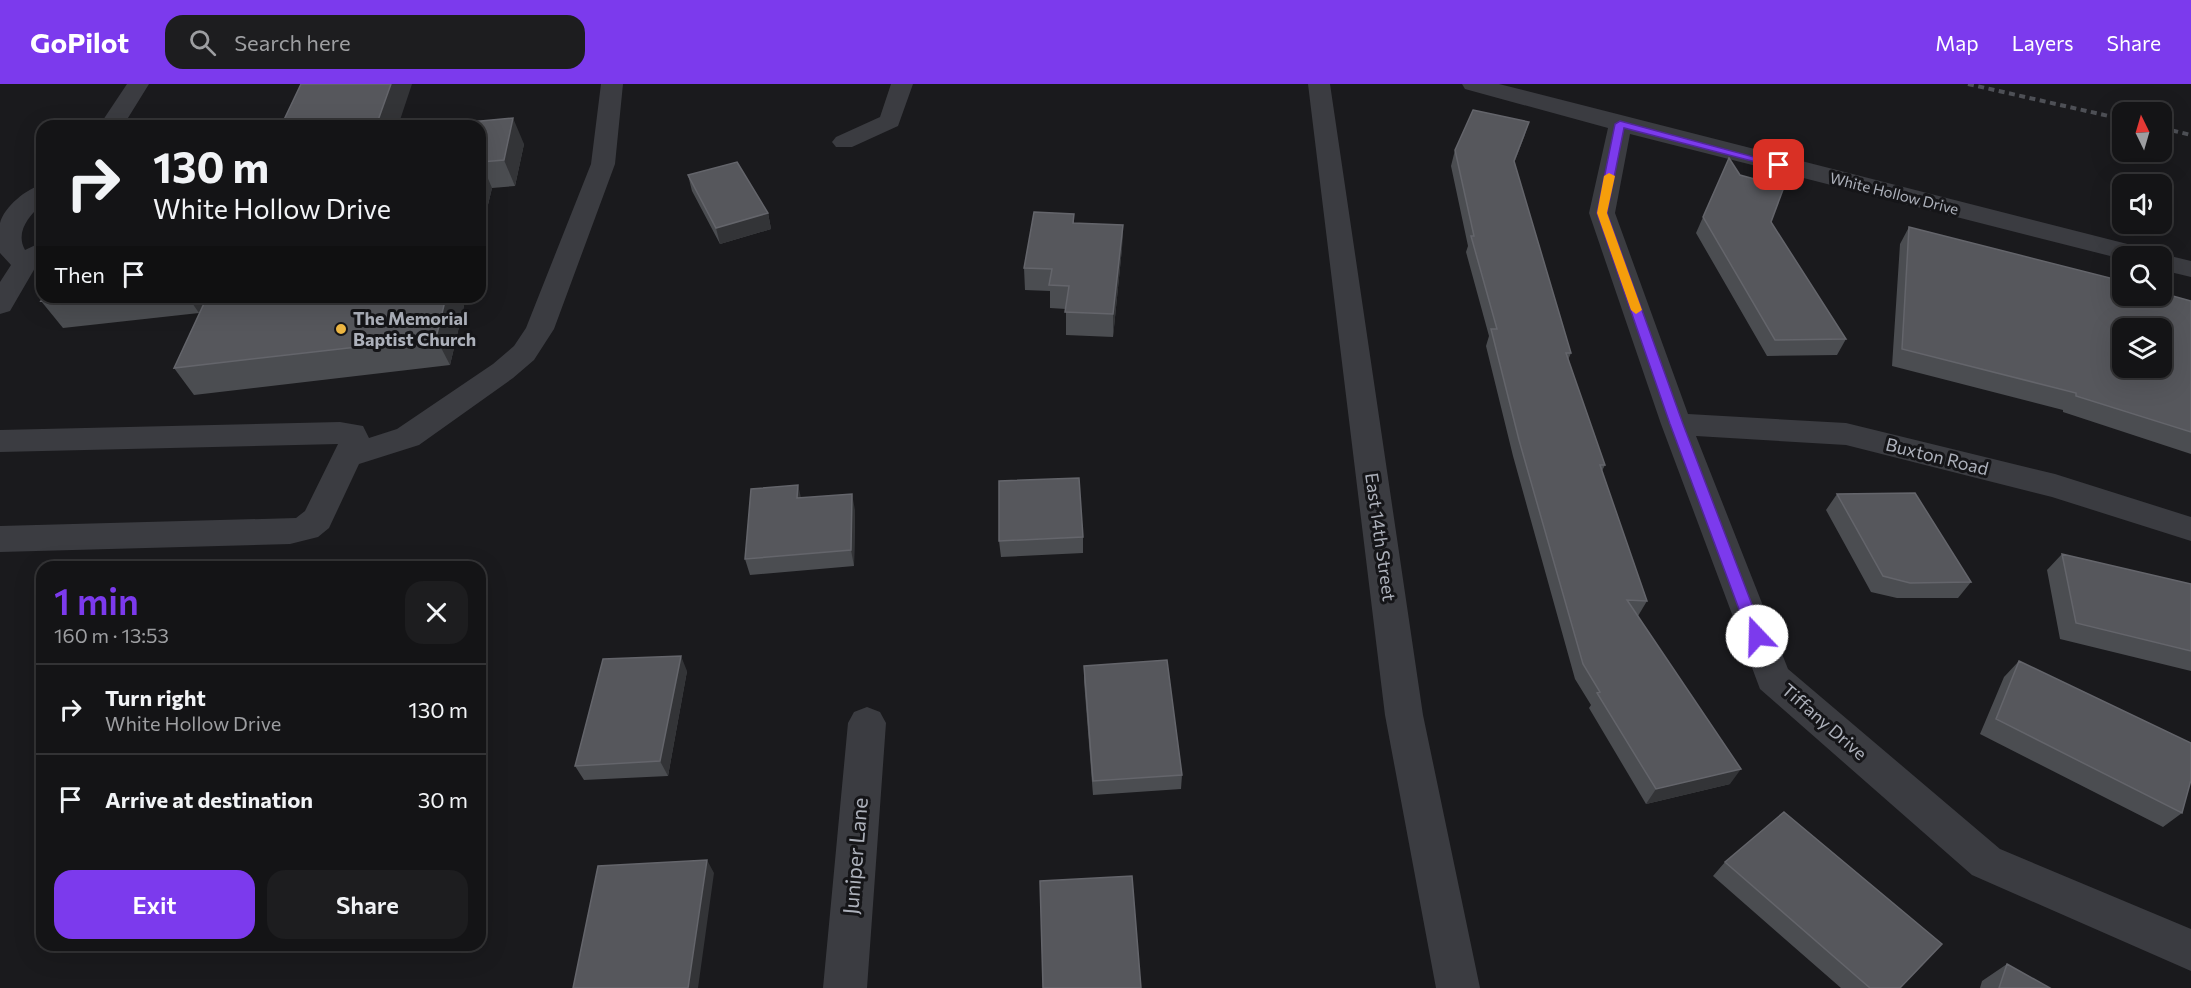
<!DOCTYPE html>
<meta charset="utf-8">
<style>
body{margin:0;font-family:Commissioner,sans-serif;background:#1d1d1f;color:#f1f3f6;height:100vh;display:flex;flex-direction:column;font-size:22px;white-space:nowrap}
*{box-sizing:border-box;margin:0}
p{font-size:20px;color:#9d9ea1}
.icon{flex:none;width:33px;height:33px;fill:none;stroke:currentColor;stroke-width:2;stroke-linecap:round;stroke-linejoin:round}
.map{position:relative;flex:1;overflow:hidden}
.details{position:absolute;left:36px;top:477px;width:450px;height:390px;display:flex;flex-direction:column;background:#141416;border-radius:18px;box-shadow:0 6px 24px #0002,0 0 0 2px #333335}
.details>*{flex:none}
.hud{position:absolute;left:36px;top:36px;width:450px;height:183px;border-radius:18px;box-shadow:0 6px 24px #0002,0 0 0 2px #333335;background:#141416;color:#f1f3f6;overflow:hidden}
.needle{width:39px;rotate:355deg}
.fabs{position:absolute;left:2112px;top:18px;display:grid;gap:12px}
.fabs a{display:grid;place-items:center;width:60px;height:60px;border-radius:12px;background:#141416;box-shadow:0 6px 24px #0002,0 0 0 2px #333335;font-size:30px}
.pin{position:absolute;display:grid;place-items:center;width:51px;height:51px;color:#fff;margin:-26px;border-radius:12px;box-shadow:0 3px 9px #0006}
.me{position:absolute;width:66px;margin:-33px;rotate:339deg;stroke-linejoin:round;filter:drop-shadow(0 0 4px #0008)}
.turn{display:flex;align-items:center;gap:21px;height:126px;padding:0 18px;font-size:27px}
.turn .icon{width:78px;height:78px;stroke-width:2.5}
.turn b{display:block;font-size:42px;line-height:51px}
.then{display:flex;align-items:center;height:57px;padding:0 18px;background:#0003;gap:12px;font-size:22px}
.round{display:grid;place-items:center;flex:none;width:63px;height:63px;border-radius:18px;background:#1d1d1f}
.headline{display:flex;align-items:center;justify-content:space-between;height:102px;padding:0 18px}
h1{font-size:36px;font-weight:600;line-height:45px;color:#7c3aed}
.primary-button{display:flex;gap:12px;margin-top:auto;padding:12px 18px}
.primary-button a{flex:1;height:69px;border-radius:18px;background:#7c3aed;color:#fff;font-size:24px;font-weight:600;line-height:69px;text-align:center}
.primary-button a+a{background:#1d1d1f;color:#f1f3f6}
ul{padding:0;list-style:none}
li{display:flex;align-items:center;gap:18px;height:90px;padding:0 18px;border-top:2px solid #333335}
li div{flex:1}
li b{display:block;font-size:22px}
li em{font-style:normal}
header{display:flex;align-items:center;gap:36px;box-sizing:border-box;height:84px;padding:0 30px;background:#7c3aed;color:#fff}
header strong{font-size:28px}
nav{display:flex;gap:33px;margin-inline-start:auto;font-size:21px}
.search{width:420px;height:54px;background:#1d1d1f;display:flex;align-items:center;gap:15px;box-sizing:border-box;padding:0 21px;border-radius:18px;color:#9d9ea1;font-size:22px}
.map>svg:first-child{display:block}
</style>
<header>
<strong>GoPilot</strong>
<div class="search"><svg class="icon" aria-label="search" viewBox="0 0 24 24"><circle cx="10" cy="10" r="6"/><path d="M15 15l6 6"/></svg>Search here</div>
<nav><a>Map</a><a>Layers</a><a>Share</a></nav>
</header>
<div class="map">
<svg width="2191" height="904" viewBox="0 0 2191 904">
<rect width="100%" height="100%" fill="#1a1a1d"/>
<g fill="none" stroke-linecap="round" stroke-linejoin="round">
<path fill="#3b3c41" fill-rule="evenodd" d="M127,0H149L123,42H99Z
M601,0H623L615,80L554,245L534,276L513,294L419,361L359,380L329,444L318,453L290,460L0,468V442L296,434L305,427L338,360L0,368V346L340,338L363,342L369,354L397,345L493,280L514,262L526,244L591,80Z
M891,0H913L898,42L852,63H836L832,58L836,53L880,33Z
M1308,0H1330L1423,631L1480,904H1436L1385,631Z
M1462,0H1499L2151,166L2155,172L2162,170L2191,177V193L2162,186V172H2122V175L1630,50L1615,129L1688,330L1846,339L2055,390L2191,433V457L2052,413L1846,361L1696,352L1788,585L2000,765L2191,845V887L1972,791L1760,605L1661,340L1589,129L1608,44L1465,5Z
M42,101V120C29,132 15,148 25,166L42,158V179L35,184L10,227L0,230V198L11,181L0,169C0,160 0,148 0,139C4,123 27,104 42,101Z
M867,623L880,628L886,639L867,904H823L848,639L854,628Z"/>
<path stroke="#4e5056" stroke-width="4" stroke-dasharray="6 4.5" stroke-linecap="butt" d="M1968,0L2122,35
M2162,44L2191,51"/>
</g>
<path fill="#4b4d51" d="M1529,38L1524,53L1514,79L1571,269L1568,276L1605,381L1602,387L1647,517L1638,532L1730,700L1646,720L1589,624L1591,621L1575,595L1513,372L1486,262L1489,252L1466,168L1468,162L1451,82L1455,66Z
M480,42L524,60L515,102L492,104L480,154Z
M1729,74L1846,255L1837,271L1767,272L1696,149Z
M688,91L768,129L771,145L720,160L692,107Z
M1074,130V139L1123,141L1122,164L1113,253L1066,251V225L1050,224V207L1025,206L1024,184Z
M1909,143L2122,212L2191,217V370L2063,328V326L1892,282L1900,160Z
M76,213H206L199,229L63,244L41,217Z
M207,213H466L450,281L194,311L174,284Z
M1837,410L1971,498L1958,514H1897L1871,508L1826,426Z
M801,413L855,426L854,482L750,491L745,475Z
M1083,453V469L1001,473L999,457Z
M2062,470L2191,500V587L2060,555L2047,486Z
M2019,577L2182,729L2163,743L1980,650L2004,593Z
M1084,582L1182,691L1181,705L1093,711L1084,597Z
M687,587L668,692L584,696L575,682Z
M1725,778L1900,904H1841L1713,792Z
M2007,880L2050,904H1980L1982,897Z"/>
<path fill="#333437" d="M391,0H412L398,42H376Z
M513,34L524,60L515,102L504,76Z
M1529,38L1524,53L1509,93L1514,77Z
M481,78L492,104L480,154V80Z
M768,129L771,145L720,160L716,144Z
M1123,141L1122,164L1113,253V230Z
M188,213H206L199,229Z
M446,213H466L450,281L436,254Z
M798,401L802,418L797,414Z
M852,410L855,426L854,482L851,466Z
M681,572L687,587L668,692L660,677Z
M1741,685L1730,700L1646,720L1656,705Z
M707,776L714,789L698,904H688Z"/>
<path fill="#56575c" stroke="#64656b" stroke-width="1.5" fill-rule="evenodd" d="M301,0H391L376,42H281Z
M1473,26L1529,38L1514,77L1571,269H1566L1605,381H1600L1647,517L1627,516L1741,685L1656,705L1597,609L1600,608L1583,580L1519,356L1491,245H1497L1471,152H1474L1455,66Z
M513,34L504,76L481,78L480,80V42H427Z
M1729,74L1740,91L1784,103L1771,138L1846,255L1775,256L1703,133Z
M737,78L768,129L716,144L688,91Z
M1034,128L1074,130L1073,139L1123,141L1113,230L1065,228L1069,202L1049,201L1052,185L1024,184Z
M1909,143L2122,197V212H2162V209L2191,217V348L2076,312V309L1902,265ZM2122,244H2162V284H2122Z
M44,213H76L41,217Z
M207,213H446L436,254L174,284Z
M1079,394L1083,453L999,457V397Z
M798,401L797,414L852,410L851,466L745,475L751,405Z
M1915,409L1971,498L1910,499L1883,492L1837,410Z
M2062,470L2191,500V567L2076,539Z
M681,572L660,677L575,682L603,575Z
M1167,576L1182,691L1093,697L1084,582Z
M2019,577L2191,659V696L2182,729L1996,635Z
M1784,728L1942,860L1900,904H1870L1725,778Z
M707,776L688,904H573L598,782Z
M1132,792L1141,904H1043L1040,797Z
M2007,880L2050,904H1999Z"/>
<path fill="#7c3aed" stroke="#51269a" stroke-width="1.5" d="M1620,37L1784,81L1779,84L1624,44L1607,129L1683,340L1764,552L1757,558L1749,552L1670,340L1597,129L1615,40Z"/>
<path fill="#f59e0b" d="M1609,89L1615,92L1607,129L1642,226L1636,230L1631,226L1597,129L1604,92Z"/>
<circle fill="#edb642" stroke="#151518" stroke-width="2" cx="341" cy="245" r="6"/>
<g text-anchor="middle" stroke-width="6" stroke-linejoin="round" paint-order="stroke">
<g font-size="15" fill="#adb1bb" stroke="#151518">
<text transform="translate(1894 110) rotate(14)" y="5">White Hollow Drive</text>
</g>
<g font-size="18" font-weight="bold" fill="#adb1bb" stroke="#151518" text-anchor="start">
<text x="353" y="241">The Memorial<tspan x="353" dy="21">Baptist Church</tspan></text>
</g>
<g font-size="18" fill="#adb1bb" stroke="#151518">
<text transform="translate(1937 373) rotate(14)" y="6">Buxton Road</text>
<text transform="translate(1380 453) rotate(82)" y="6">East 14th Street</text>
<text transform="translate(1824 638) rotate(41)" y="6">Tiffany Drive</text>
</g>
<g font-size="21" fill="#adb1bb" stroke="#151518">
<text transform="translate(856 772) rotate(-85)" y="7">Juniper Lane</text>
</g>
</g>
</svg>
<div class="fabs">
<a><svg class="needle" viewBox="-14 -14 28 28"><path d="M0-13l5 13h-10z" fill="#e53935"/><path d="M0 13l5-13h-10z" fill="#9d9ea1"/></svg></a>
<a><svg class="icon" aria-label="sound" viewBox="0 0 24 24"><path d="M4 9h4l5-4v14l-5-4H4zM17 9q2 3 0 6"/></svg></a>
<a><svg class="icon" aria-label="search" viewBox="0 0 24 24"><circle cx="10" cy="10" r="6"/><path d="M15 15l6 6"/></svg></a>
<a><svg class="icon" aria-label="layers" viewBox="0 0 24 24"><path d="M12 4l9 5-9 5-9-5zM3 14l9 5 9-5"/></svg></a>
</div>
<div class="pin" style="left:1779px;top:81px;background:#d93025"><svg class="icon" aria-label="arrive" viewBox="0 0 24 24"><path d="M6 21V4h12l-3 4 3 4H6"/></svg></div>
<svg class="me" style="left:1757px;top:552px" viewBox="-20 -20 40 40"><circle r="19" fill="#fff"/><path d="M0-13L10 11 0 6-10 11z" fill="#7c3aed"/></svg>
<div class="hud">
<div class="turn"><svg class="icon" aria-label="right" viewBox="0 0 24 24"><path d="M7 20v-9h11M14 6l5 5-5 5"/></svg><div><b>130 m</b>White Hollow Drive</div></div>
<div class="then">Then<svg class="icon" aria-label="arrive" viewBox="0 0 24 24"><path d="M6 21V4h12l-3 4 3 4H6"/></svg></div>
</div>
<section class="details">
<div class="headline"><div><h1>1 min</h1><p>160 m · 13:53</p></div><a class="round"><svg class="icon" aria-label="close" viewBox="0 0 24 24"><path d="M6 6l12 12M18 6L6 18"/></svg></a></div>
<ul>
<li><svg class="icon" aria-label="right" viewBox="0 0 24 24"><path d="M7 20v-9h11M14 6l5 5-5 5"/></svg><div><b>Turn right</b><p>White Hollow Drive</p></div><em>130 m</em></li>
<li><svg class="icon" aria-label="arrive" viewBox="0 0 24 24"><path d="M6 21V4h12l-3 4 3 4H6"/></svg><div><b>Arrive at destination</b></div><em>30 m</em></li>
</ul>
<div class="primary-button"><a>Exit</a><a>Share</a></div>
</section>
</div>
